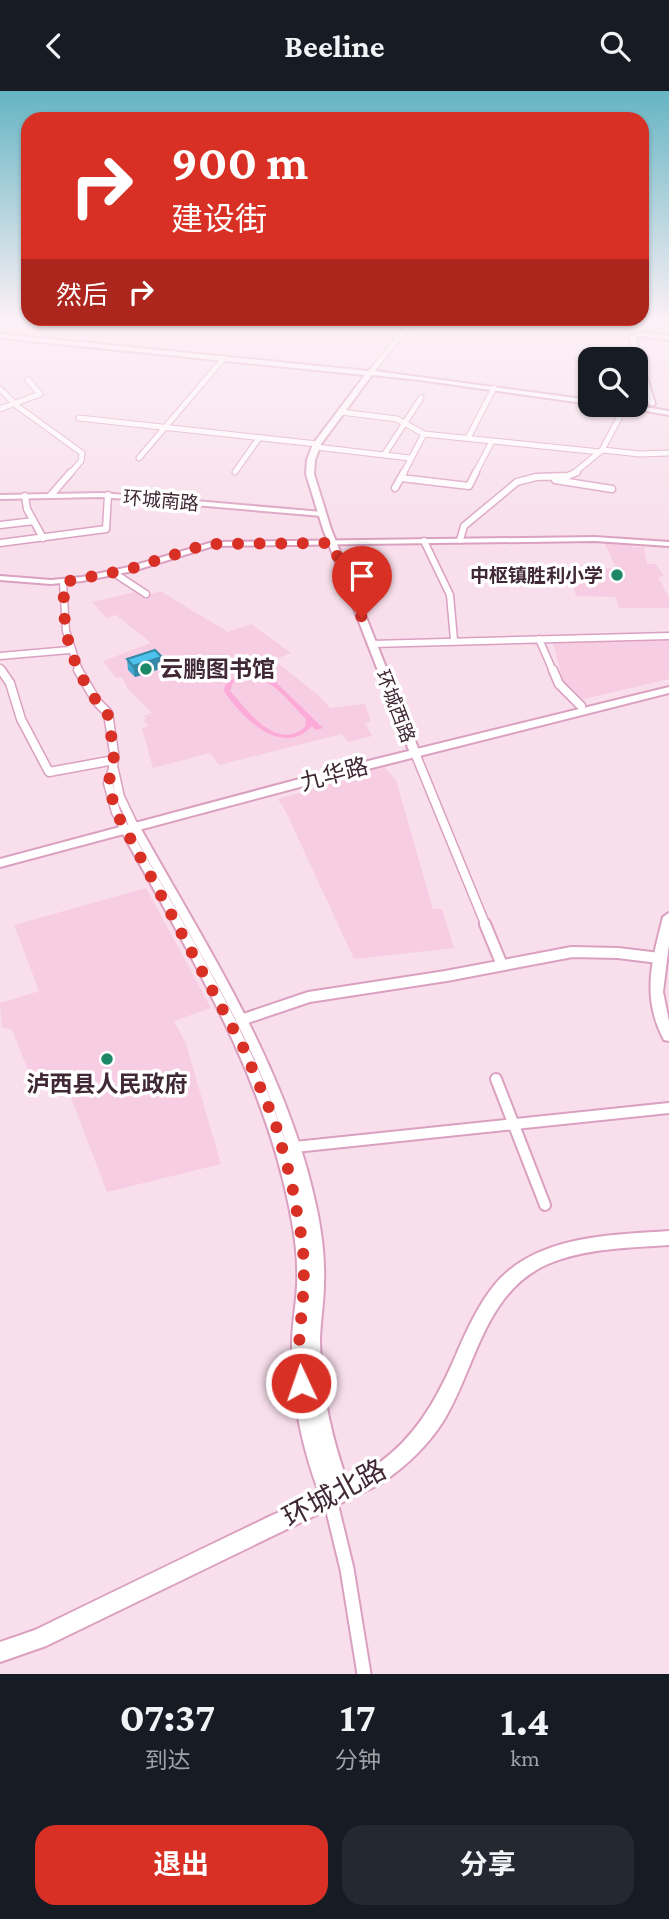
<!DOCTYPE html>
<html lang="zh">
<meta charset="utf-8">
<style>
body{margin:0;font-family:"Crimson Pro","Noto Sans SC",serif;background:#242831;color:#f1f3f6;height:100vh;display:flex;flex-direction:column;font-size:26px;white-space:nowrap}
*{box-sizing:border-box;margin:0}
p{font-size:23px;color:#9ea1a6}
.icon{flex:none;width:38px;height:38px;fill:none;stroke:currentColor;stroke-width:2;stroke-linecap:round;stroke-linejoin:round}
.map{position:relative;height:1583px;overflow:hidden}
.details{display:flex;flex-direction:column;background:#171b24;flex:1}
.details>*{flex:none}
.banner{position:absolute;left:21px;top:21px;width:628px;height:214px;border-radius:21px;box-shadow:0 2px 5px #0004;background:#d93025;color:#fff;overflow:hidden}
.buttons{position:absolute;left:578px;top:256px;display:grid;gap:14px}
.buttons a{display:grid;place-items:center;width:70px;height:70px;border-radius:14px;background:#171b24;box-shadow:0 2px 5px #0004;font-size:35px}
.pin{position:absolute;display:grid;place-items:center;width:60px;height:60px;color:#fff;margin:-72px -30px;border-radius:50% 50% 50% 0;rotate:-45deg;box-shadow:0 0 7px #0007}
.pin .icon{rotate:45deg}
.me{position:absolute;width:77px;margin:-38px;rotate:357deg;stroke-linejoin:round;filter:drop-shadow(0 0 5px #0008)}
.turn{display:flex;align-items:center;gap:24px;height:147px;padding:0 35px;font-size:32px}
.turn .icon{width:91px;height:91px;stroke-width:2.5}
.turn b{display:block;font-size:49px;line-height:60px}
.then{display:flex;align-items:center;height:66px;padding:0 35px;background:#0003;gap:14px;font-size:26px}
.eta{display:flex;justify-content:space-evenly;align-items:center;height:119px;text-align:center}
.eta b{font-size:42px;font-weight:700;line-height:49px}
.button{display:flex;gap:14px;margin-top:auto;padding:14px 35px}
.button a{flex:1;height:80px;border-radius:21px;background:#d93025;color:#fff;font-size:28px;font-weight:700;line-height:80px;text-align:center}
.button a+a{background:#242831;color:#f1f3f6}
header{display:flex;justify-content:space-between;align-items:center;height:91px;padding:0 35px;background:#171b24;font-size:32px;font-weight:700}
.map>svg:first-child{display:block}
</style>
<header><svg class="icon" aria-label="back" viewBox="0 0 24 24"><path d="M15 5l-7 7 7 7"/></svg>Beeline<svg class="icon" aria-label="search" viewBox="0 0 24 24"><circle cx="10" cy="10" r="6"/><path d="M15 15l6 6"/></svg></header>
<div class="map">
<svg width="669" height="1583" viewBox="0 0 669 1583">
<rect width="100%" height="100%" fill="#f8dfeb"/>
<path fill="#f7cde3" d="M604,451H630L632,456H644L647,473H656L664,485L658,486L669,507V517H619L615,506L576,505L570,483L565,478L616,477Z
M160,500L228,541L251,533L291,562L274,569L318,604L330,617L365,613L371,631L365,632L372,645L348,651L342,643L219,674L210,662L153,677L142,637L149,635L143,629L146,627L144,625L152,622L128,598L122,586L116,587L103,570L151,552L116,524L106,527L92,511L135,501L142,507Z
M669,548V588L580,609L564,593L552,549Z
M384,676L396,689L433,818H442L454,857L354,868L286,721L278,708Z
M146,797L211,917L174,930L186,953L221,1073L107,1101L67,996L32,989L12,939L2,936L0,912L39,900L14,834Z"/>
<path fill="#fcabd8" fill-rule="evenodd" d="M254,570L323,637L316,639L312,635C282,668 241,626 224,600L225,594L237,585L259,583L248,572ZM242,586C270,582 288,611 306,628L305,636C275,661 248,619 230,600L233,591Z"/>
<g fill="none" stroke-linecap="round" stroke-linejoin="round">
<defs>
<path id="minor-far4" d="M374,277L414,228
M0,298L17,315L82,362L81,370L70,383
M0,318L40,303L28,289
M341,321L397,328L424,343L600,361
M79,327L317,353
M468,347L494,297
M316,356L410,367
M602,359L640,363L669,362
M384,364L421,307
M139,367L224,267
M235,381L259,347
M403,383L424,343
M475,383L492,350
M573,383L602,359L625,316"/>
<path id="minor-far3" d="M401,387L469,395L476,381
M555,389L612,398
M395,397L404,381
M51,404L71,381
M25,405L27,418L43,447
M0,434L34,430
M460,449L464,435L517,391L536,386L568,385L577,381
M424,450L450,504L454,549
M0,452L106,438L108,404
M114,482L146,503
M63,491L66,540L79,580
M539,548L553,580
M372,553L669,545
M0,565L69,559
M0,577L2,580"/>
<path id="minor-far2" d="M1,579L10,592L21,628L49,681L114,669
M78,579L97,611L108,622L114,662L113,678L108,692L116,721L123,734
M553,579L559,593L581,615
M415,662L486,835
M114,679L120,706L132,731"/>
<path id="minor-far1" d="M485,833L502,874
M241,929L309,906L446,885L572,861L618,862L659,867
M496,988L545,1114
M295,1056L669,1017"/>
<path id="minor" d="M330,1408L347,1478L364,1583"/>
<path id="tertiary" d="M644,241L669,245V249L644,245L635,246L655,313L652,315L649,313L629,245Z
M102,402L322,421L325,423L322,425L102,406L0,408V404Z
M595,446L669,451V455L595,450L213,455L133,480L82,490L51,493L0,489V485L51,489L82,486L129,476L213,451Z
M132,728L137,731C206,855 288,978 317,1119C322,1143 325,1168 324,1193C324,1212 320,1232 320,1251C321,1303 333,1353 351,1401L349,1407L343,1409L338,1407L336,1414L330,1416L324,1414C303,1363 291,1308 292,1253C292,1234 296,1214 297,1195C298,1174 296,1152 292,1131C267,987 188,861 118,734L119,732L123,731L128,734C171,811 217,887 253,967C268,999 280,1035 291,1067C280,1033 268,999 254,967C217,886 170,809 127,731Z"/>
<path id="secondary" d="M0,243L368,280L373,276L376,278L375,280L590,309V313L420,289L372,284L321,353L315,369L314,383L331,438L420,662L419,664L415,665L410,662L323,438L306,383L307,369L313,353L365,284L0,247Z
M606,313H625L669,320V324Z
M669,822V853L663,901L669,930V950L664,949C641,906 652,870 663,826Z
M669,1140V1154C629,1157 585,1157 548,1173C484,1201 476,1276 444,1329C428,1355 405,1376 380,1393L46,1555L0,1571V1551L35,1539C110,1502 185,1466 260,1430C299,1411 343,1397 379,1372C415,1346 435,1311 453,1271C465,1243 477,1215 496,1192C538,1144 611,1144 669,1140Z"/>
<path id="trunk" d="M669,596V602L360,680L0,776V768L352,674Z"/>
</defs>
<use href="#minor-far4" stroke="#dba0c0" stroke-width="7"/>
<use href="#minor-far3" stroke="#dba0c0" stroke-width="9"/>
<use href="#minor-far2" stroke="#dba0c0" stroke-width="11"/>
<use href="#minor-far1" stroke="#dba0c0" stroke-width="14"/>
<use href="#minor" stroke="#dba0c0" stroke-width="17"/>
<use href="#tertiary" stroke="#dba0c0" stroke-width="4"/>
<use href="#secondary" stroke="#dba0c0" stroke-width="4"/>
<use href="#trunk" stroke="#dba0c0" stroke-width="4"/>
<use href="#minor-far4" stroke="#fff" stroke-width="5"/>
<use href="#minor-far3" stroke="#fff" stroke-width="6"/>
<use href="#minor-far2" stroke="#fff" stroke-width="8"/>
<use href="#minor-far1" stroke="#fff" stroke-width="10"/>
<use href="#minor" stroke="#fff" stroke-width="13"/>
<use href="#tertiary" fill="#fff" fill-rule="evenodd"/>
<use href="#secondary" fill="#fff" fill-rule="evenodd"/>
<use href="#trunk" fill="#fff" fill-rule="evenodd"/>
</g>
<path fill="#41a7cc" d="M127,568L163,577L135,586L128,579Z"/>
<path fill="#3588a6" d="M162,566L163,577L135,586L133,575Z"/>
<path fill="#4cc2ed" stroke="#3588a6" stroke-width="2" d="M155,559L162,566L133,575L127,568Z"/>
<linearGradient id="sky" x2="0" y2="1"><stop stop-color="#66b4c3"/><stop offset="0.51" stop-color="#fcf1f6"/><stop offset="1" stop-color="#fcf1f6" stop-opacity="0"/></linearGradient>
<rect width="669" height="450" fill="url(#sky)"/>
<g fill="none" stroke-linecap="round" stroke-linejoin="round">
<path stroke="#d93025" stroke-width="12" stroke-dasharray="0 21.6" d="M301,1292L299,1253L304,1193L303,1154L291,1089L275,1031L243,956L116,721L108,692L113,678L114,662L107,619C96,612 91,602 84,590C65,553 63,531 64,491L130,478L207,453L332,452L362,527"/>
</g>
<g fill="#1d8865" stroke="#fff" stroke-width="2.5">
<circle cx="617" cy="484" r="7"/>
<circle cx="146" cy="578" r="7"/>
<circle cx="107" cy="968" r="7"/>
</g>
<g text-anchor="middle" stroke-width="7" stroke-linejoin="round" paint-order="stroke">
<g font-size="19" fill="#402935" stroke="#fff">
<text transform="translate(161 409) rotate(5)" y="7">环城南路</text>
<text transform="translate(396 615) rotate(69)" y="7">环城西路</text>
</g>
<g font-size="19" font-weight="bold" fill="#402935" stroke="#fff" text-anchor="end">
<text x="603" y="491">中枢镇胜利小学</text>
</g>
<g font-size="23" font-weight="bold" fill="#402935" stroke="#fff" text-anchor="start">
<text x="160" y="586">云鹏图书馆</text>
<text x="107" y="1001" text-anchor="middle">泸西县人民政府</text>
</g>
<g font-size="23" fill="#402935" stroke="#fff">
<text transform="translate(334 683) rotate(-15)" y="8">九华路</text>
</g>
<g font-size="28" fill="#402935" stroke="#fff">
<text transform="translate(334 1402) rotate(-28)" y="10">环城北路</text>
</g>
</g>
</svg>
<div class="buttons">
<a><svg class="icon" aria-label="search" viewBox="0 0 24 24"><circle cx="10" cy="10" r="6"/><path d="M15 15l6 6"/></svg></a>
</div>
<div class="pin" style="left:362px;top:527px;background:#d93025"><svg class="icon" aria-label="arrive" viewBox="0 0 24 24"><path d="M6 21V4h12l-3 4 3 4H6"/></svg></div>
<svg class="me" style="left:301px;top:1292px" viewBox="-20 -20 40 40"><circle r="17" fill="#d93025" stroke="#fff" stroke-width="3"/><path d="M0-11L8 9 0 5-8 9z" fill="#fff"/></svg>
<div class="banner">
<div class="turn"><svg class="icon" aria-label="right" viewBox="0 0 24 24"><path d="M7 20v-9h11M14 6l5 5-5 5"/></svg><div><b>900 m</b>建设街</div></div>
<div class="then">然后<svg class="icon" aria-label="right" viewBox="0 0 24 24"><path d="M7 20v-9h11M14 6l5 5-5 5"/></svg></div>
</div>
</div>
<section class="details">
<div class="eta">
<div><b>07:37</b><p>到达</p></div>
<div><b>17</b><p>分钟</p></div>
<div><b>1.4</b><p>km</p></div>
</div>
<div class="button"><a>退出</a><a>分享</a></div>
</section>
